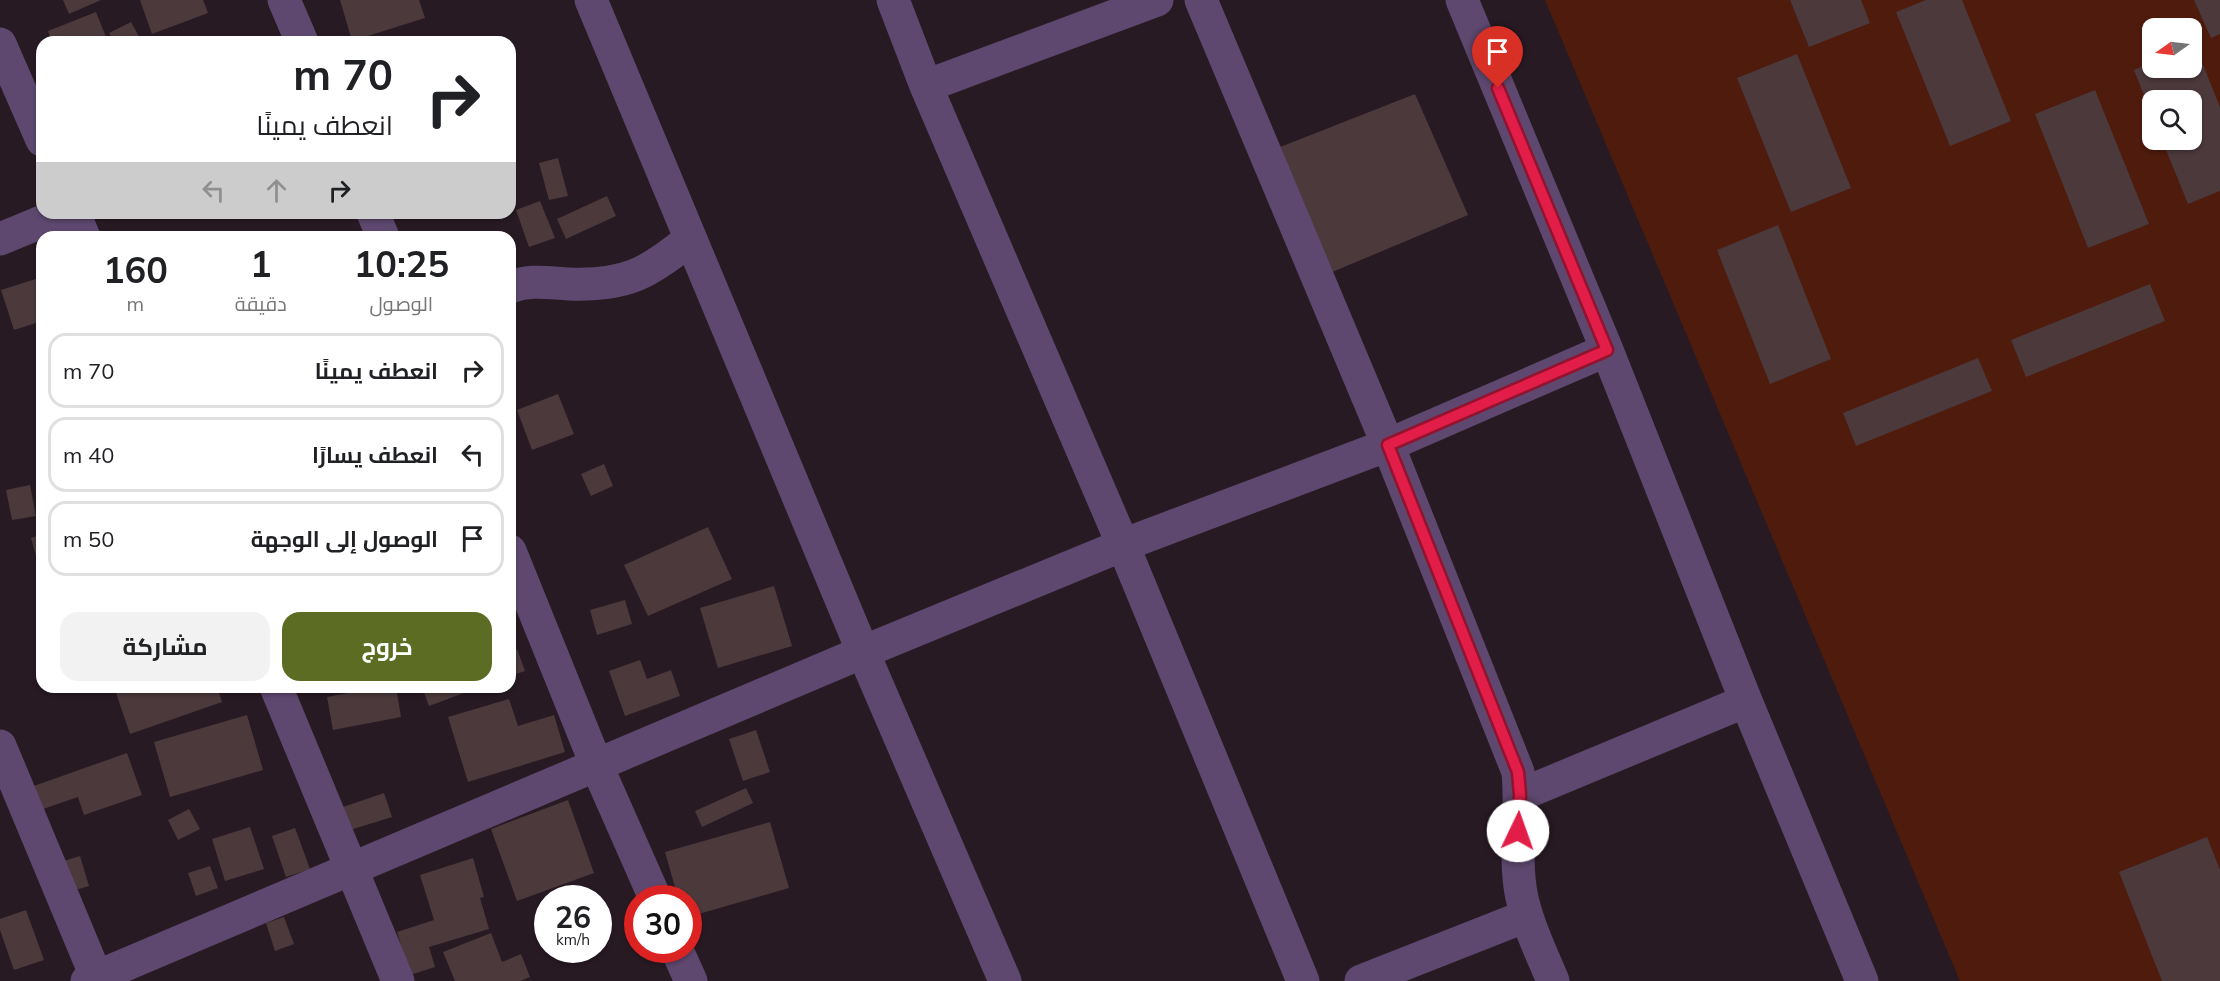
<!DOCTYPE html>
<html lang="ar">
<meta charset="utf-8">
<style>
body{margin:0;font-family:Mulish,Cairo,sans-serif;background:#f2f2f2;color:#202124;direction:rtl;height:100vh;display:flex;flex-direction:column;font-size:22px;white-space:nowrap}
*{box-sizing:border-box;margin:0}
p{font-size:20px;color:#757577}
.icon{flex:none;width:33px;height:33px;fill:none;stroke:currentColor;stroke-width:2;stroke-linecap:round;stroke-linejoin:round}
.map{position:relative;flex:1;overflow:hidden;direction:ltr}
.details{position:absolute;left:36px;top:231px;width:480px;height:462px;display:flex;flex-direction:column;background:#fff;border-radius:18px;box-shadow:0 2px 4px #0004;direction:rtl}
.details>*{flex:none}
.hud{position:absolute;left:36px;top:36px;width:480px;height:183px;border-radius:18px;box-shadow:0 2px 4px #0004;direction:rtl;background:#fff;color:#202124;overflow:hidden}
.needle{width:39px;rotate:256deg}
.fabs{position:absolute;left:2142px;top:18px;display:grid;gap:12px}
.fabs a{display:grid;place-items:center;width:60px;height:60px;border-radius:12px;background:#fff;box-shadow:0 2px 4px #0004;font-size:30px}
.speed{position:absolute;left:534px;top:885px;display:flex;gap:12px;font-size:30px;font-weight:700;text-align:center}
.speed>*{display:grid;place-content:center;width:78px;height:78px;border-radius:50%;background:#fff;box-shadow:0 2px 4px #0004;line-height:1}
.speed small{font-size:15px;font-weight:400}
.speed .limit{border:9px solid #d22;background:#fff;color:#111}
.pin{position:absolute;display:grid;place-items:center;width:51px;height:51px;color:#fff;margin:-62px -26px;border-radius:50% 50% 50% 0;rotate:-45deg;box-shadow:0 0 6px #0007}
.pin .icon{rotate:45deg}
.me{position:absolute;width:66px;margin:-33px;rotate:3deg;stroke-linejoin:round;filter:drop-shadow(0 0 4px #0008)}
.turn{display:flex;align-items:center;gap:21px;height:126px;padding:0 24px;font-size:27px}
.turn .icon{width:78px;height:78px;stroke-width:2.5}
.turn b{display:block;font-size:42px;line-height:51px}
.lanes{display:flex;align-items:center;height:57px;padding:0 24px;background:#0003;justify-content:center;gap:30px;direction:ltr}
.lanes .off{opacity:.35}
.eta{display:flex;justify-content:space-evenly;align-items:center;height:102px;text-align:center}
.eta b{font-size:36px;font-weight:700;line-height:42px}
.cta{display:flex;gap:12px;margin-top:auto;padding:12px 24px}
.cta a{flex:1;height:69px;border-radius:18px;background:#5c6c23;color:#fff;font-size:24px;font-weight:700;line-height:69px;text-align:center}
.cta a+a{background:#f2f2f2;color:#202124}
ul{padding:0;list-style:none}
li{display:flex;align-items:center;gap:18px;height:75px;margin:0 12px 9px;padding:0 12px;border:3px solid #e0e0e0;border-radius:18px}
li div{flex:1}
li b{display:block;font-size:22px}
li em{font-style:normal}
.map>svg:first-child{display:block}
</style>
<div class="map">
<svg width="2220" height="981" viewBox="0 0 2220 981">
<rect width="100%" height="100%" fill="#281a23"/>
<path fill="#4e1b0d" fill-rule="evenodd" d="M1545,0H2220V981H1960ZM2152,28H2192V68H2152ZM2152,100H2192V140H2152Z"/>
<path fill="#4b393c" d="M63,0H101L69,14Z
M140,0H203L208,13L152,34Z
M340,0H419L425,18L352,41Z
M1790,0H1861L1870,23L1809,47Z
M1926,0H1962L2011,121L1950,146L1896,12Z
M2194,0H2220V34L2211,38Z
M96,12L108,42H52L48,31Z
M131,22L142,42H114L109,33Z
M2195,45L2220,107V191L2188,204L2162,140H2192V100H2152V115L2134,70L2152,62V68H2192V47Z
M1797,54L1851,188L1791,212L1737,78Z
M2095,90L2149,224L2088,248L2035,114Z
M1415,94L1468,215L1318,278L1265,153Z
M558,158L568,196L549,200L539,163Z
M607,196L616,216L566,239L557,219Z
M540,201L555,238L529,247L516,210Z
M1778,225L1831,359L1770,384L1717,250Z
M42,277V321L14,330L1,290Z
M2150,284L2165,321L2026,377L2011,340Z
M1978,358L1992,391L1856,446L1843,413Z
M558,394L574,434L532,450L517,410Z
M604,464L613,486L591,496L581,474Z
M30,485L36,516L12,520L6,490Z
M708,527L732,579L648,616L624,565Z
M42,534V574H41L31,538Z
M774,586L792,646L718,668L700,608Z
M625,600L632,624L597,635L590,610Z
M517,649L525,671L510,676V652Z
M640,660L647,679L671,670L680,696L625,716L609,671Z
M114,687H217L222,702L130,734Z
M379,687H396L401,717L333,730L327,697Z
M422,687H480L429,706Z
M509,699L518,726L554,715L565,752L468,782L448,717Z
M247,715L263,770L170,797L154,742Z
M756,730L770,772L743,781L729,739Z
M127,753L142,795L84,815L78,797L40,810L31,787Z
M746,788L753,803L702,827L695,811Z
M384,793L392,817L350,830L343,807Z
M568,800L594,873L517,901L491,829Z
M189,809L200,829L178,840L168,820Z
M770,822L789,888L688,917V898H678L665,852Z
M250,827L264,869L225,881L212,839Z
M295,828L310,869L286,877L272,836Z
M2207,837L2220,870V981H2162L2119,872Z
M80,856L89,886L59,895L50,865Z
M473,858L484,897L480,898L489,929L429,947L435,967L410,975L397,932L434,920L420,875Z
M210,866L218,888L196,896L188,873Z
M26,910L44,960L14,970L0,930V919Z
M284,917L294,944L275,951L266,923Z
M491,933L502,962L521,954L530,977L520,981H455L443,952Z"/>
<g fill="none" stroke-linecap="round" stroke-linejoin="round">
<path stroke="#5e486f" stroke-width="33" d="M284,0L302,42
M591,0L863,652L1005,981
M893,0L926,86L1123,545L1303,981
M1201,0L1388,445L1518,772C1522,812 1514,853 1521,893C1527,924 1541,952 1553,981
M1462,0L1607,350L1746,701L1862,981
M0,44L42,140
M926,86L1157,0
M74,213L84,237
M373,213L383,237
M0,239L63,213
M510,287C530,279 549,283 569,284C625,286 648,274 690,239
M510,551L596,764L655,898
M276,687L398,981
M0,746L98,981
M1520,795L1746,701
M677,950L691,981
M87,981L863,652L1123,545L1388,445L1607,350
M1361,981L1526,916"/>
</g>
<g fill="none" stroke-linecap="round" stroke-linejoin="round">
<defs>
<path id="route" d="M1498,88L1607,350L1388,445L1518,772L1520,795L1518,831"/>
</defs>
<use href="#route" stroke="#92132f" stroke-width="15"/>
<use href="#route" stroke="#e11d48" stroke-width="10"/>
</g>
</svg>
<div class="fabs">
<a><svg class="needle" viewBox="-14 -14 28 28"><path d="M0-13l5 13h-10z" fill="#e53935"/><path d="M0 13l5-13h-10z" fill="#757577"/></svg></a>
<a><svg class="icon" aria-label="search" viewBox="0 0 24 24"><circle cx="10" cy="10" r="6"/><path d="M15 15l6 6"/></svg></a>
</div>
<div class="speed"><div>26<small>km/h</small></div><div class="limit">30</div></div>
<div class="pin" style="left:1498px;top:88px;background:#d93025"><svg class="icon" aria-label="arrive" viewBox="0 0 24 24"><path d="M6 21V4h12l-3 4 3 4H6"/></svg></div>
<svg class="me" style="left:1518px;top:831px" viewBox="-20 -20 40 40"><circle r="19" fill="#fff"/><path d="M0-13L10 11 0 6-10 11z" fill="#e11d48"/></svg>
<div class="hud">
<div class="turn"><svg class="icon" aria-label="right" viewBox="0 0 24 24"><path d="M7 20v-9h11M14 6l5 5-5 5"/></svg><div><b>70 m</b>انعطف يمينًا</div></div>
<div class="lanes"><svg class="icon off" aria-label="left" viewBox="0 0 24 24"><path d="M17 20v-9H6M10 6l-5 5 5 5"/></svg><svg class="icon off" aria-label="ahead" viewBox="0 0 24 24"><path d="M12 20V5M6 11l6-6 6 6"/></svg><svg class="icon" aria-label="right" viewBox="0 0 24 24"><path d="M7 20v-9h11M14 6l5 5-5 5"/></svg></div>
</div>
<section class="details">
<div class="eta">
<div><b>10:25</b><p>الوصول</p></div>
<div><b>1</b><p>دقيقة</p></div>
<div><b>160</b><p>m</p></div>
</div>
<ul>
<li><svg class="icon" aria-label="right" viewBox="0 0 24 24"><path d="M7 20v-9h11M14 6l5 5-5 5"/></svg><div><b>انعطف يمينًا</b></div><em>70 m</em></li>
<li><svg class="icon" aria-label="left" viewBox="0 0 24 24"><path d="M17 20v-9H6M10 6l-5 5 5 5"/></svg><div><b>انعطف يسارًا</b></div><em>40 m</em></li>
<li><svg class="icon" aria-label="arrive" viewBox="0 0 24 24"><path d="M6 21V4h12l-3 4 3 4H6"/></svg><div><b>الوصول إلى الوجهة</b></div><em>50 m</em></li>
</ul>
<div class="cta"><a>خروج</a><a>مشاركة</a></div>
</section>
</div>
